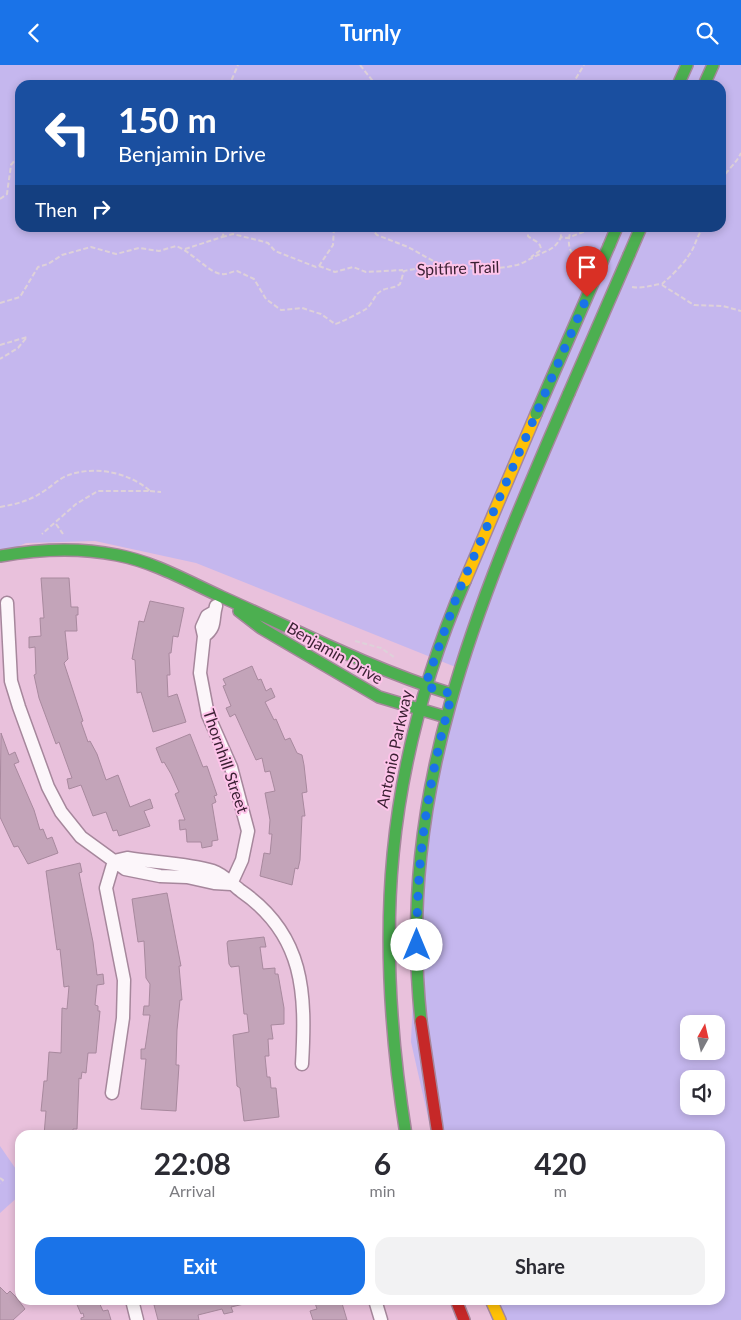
<!DOCTYPE html>
<style>
body{margin:0;font-family:Lato,sans-serif;background:#f2f2f3;color:#2b2b33;height:100vh;display:flex;flex-direction:column;font-size:19px;white-space:nowrap}
*{box-sizing:border-box;margin:0}
p{font-size:16px;color:#7c7c81}
.icon{flex:none;width:28px;height:28px;fill:none;stroke:currentColor;stroke-width:2;stroke-linecap:round;stroke-linejoin:round}
.map{position:relative;flex:1;overflow:hidden}
.side{position:absolute;left:15px;top:1065px;width:710px;height:175px;display:flex;flex-direction:column;background:#fff;border-radius:15px;box-shadow:0 2px 8px #0003}
.side>*{flex:none}
.guide{position:absolute;left:15px;top:15px;width:711px;height:152px;border-radius:15px;box-shadow:0 2px 8px #0003;background:#1a4fa0;color:#fff;overflow:hidden}
.needle{width:32px;rotate:8deg}
.buttons{position:absolute;left:680px;top:950px;display:grid;gap:10px}
.buttons a{display:grid;place-items:center;width:45px;height:45px;border-radius:10px;background:#fff;box-shadow:0 2px 8px #0003;font-size:25px}
.pin{position:absolute;display:grid;place-items:center;width:42px;height:42px;color:#fff;margin:-51px -21px;border-radius:50% 50% 50% 0;rotate:-45deg;box-shadow:0 0 5px #0007}
.pin .icon{rotate:45deg}
.me{position:absolute;width:55px;margin:-28px;rotate:0deg;stroke-linejoin:round;filter:drop-shadow(0 0 4px #0008)}
.turn{display:flex;align-items:center;gap:18px;height:105px;padding:0 20px;font-size:22px}
.turn .icon{width:65px;height:65px;stroke-width:2.5}
.turn b{display:block;font-size:35px;line-height:42px}
.then{display:flex;align-items:center;height:48px;padding:0 20px;background:#0003;gap:10px;font-size:19px}
.eta{display:flex;justify-content:space-evenly;align-items:center;height:85px;text-align:center}
.eta b{font-size:30px;font-weight:700;line-height:35px}
.action{display:flex;gap:10px;margin-top:auto;padding:10px 20px}
.action a{flex:1;height:58px;border-radius:15px;background:#1a73e8;color:#fff;font-size:20px;font-weight:700;line-height:58px;text-align:center}
.action a+a{background:#f2f2f3;color:#2b2b33}
header{display:flex;justify-content:space-between;align-items:center;height:65px;padding:0 20px;background:#1a73e8;color:#fff;font-size:22px;font-weight:700}
.map>svg:first-child{display:block}
</style>
<header><svg class="icon" aria-label="back" viewBox="0 0 24 24"><path d="M15 5l-7 7 7 7"/></svg>Turnly<svg class="icon" aria-label="search" viewBox="0 0 24 24"><circle cx="10" cy="10" r="6"/><path d="M15 15l6 6"/></svg></header>
<div class="map">
<svg width="741" height="1255" viewBox="0 0 741 1255">
<rect width="100%" height="100%" fill="#e9c1dc"/>
<path fill="#c5b7ee" fill-rule="evenodd" d="M0,0H741V1255H500L485,1235H720V1070H432L411,977L421,739L463,605L196,498L95,476L26,478L0,489ZM20,20H721V162H20ZM689,959H716V986H689ZM689,1014H716V1041H689Z
M0,1081L20,1110V1130L0,1148Z"/>
<path fill="#c3a4b9" stroke="#a8899e" d="M41,513H69L71,542H78V550H76L77,566H65L68,594L64,598L83,656L81,657L88,677L90,676L97,689L106,715L118,710L130,742L150,734L153,743L144,746L150,761L119,771L117,765L113,766L106,747L93,751L81,720L69,724L67,714L72,713L59,677L56,679L39,633L34,610L36,609L35,582L29,583V572L41,571L40,553H44Z
M150,536L184,543L178,572L173,571L171,588H169L170,610H167L168,632L177,629L186,657L153,667L141,627L137,628L135,595L132,594L139,556L144,557Z
M252,601L258,615L261,614L266,626L271,623L275,632L265,637L274,655L276,654L285,675L290,673L297,688L302,690L304,700L307,727L302,728L305,751H302L300,795L298,804L295,803L292,820L260,811L264,788L270,789L272,769H269L270,755L265,728L275,726L270,706L265,707L262,693L256,695L235,649L230,652L226,643L231,641L223,621L226,620L223,614Z
M1,668L9,690L15,687L19,697L14,699L34,745L40,765L43,764L47,774L52,772L58,788L28,799L18,781L14,782L0,752Z
M190,669L203,702L207,701L217,730L214,731L216,737L212,739L218,775L212,776V781L202,783L201,777H187L186,764L180,765L179,755H185L175,729L179,727L171,709L164,697L162,698L156,683Z
M80,798L82,807L79,808L93,877L97,910L103,909L104,919L97,920L95,940L98,941V946H100L96,988H88L86,1008L82,1007L81,1014L79,1013L77,1064H73V1070H44L46,1046H41L44,1016H47L49,987L61,988L62,943L67,944L69,921L64,922L60,884L57,885L46,806Z
M167,828L181,901H179L182,935H180L177,965L176,1000H179L176,1046L141,1044L146,994H141V984H145L150,950H143L144,941H149L150,919L146,913L144,876L138,877L132,834Z
M264,872L266,882H260L263,904L275,903V909H278L284,943V959L271,960L273,974H268L269,991H265L267,1012H270L271,1023H276L279,1052L244,1056L240,1023L237,1021L233,970L249,967L247,949H244L239,901L231,902L229,899L227,878L228,876Z
M0,1222L7,1229L10,1226L16,1232L25,1244L13,1255H0Z
M75,1235H98L103,1246L108,1245L111,1255H81V1253L84,1252L83,1248L81,1249Z
M166,1235H244V1239L231,1242L233,1247L224,1249L222,1244L198,1250L199,1255H158L154,1240L166,1237Z
M314,1235H341L347,1255H313L310,1246L317,1244Z"/>
<g fill="none" stroke-linecap="round" stroke-linejoin="round">
<defs>
<path id="street" d="M7,538L11,616L19,642L48,722L61,747L81,772L125,804L160,811L187,812L214,818L231,819
M214,547L207,551L202,562L204,571L200,608L208,650L231,702L248,766L242,795L231,819
M204,571C217,562 212,554 216,541
M114,796L127,793C155,798 185,798 213,806C223,809 233,820 241,826C305,870 306,929 302,999
M112,1028L123,953L124,915L106,823L114,796
M132,1235L137,1255
M375,1235L381,1255"/>
<path id="fast" d="M678,20L687,0
M704,20L713,0
M609,181L617,162
M629,190L641,162
M0,491C39,484 78,482 117,490C154,497 187,516 222,532C298,566 372,604 452,629
M239,546L261,563L379,632L446,652
M421,956C396,723 479,536 569,328
M406,1070C374,870 384,704 465,516"/>
<path id="slow" d="M465,516L536,349
M491,1235L500,1255"/>
<path id="jam" d="M421,956L438,1070
M456,1235L464,1255"/>
</defs>
<use href="#street" stroke="#a6879c" stroke-width="15"/>
<use href="#fast" stroke="#a6879c" stroke-width="14"/>
<use href="#slow" stroke="#a6879c" stroke-width="14"/>
<use href="#jam" stroke="#a6879c" stroke-width="14"/>
<path stroke="#ded1d9" stroke-width="2" stroke-dasharray="5 2.5" stroke-linecap="butt" d="M360,0L376,20
M226,20L232,14L238,0
M572,20L584,0
M721,115C727,105 736,99 741,88
M0,134L7,129L11,100L20,89
M370,162L377,170L408,182L444,202
M528,162V171C533,176 541,176 541,185L531,192
M560,162L561,172
M572,162C566,178 568,189 583,198
M222,172L233,169L261,176L268,178L275,186L316,202L319,201L333,180L334,162
M185,184L222,172L227,162
M319,201L335,207L353,202L366,207L403,205
M662,220L694,240L723,241L741,246
M632,222C643,224 651,220 662,219C671,211 682,201 689,190C696,181 696,171 704,162
M0,238L20,232L38,202L48,199L62,190L91,182L116,189L139,183L159,186L176,181C191,186 210,209 222,209C227,210 232,206 237,206L254,214L266,234L281,245L302,243L321,249L335,259C338,259 363,246 366,244C372,240 374,230 381,226C387,222 394,224 400,219L404,206C441,197 480,209 517,200C524,198 531,193 538,190C549,185 556,183 561,172L567,173L597,162
M0,280L27,272L18,283L0,294
M150,426L161,427
M0,442C18,439 32,435 47,424C53,420 59,414 66,411C93,400 129,407 150,426H98L76,439L42,469
M56,459L63,469
M355,576L381,583L394,592
M0,1113L3,1115L0,1118"/>
<use href="#street" stroke="#fcf6fa" stroke-width="12"/>
<use href="#fast" stroke="#4caf50" stroke-width="11"/>
<use href="#slow" stroke="#ffc107" stroke-width="11"/>
<use href="#jam" stroke="#c62828" stroke-width="11"/>
<defs>
<path id="fast-bridge" d="M569,328L629,190
M536,349L609,181"/>
</defs>
<use href="#fast-bridge" stroke="#a6879c" stroke-width="14" stroke-linecap="butt"/>
<use href="#fast-bridge" stroke="#4caf50" stroke-width="11"/>
</g>
<g fill="none" stroke-linecap="round" stroke-linejoin="round">
<path stroke="#1a73e8" stroke-width="9" stroke-dasharray="0 16.2" d="M417,880C416,791 429,714 452,629L425,621L458,528L587,232"/>
</g>
<g text-anchor="middle" stroke-width="4" stroke-linejoin="round" paint-order="stroke">
<g font-size="16" fill="#3a1f32" stroke="#fec4ea">
<text transform="translate(458 203) rotate(-2)" y="6">Spitfire Trail</text>
<text transform="translate(335 588) rotate(30)" y="6">Benjamin Drive</text>
<text transform="translate(394 684) rotate(-78)" y="6">Antonio Parkway</text>
<text transform="translate(226 696) rotate(71)" y="6">Thornhill Street</text>
</g>
</g>
</svg>
<div class="buttons">
<a><svg class="needle" viewBox="-14 -14 28 28"><path d="M0-13l5 13h-10z" fill="#e53935"/><path d="M0 13l5-13h-10z" fill="#7c7c81"/></svg></a>
<a><svg class="icon" aria-label="sound" viewBox="0 0 24 24"><path d="M4 9h4l5-4v14l-5-4H4zM17 9q2 3 0 6"/></svg></a>
</div>
<div class="pin" style="left:587px;top:232px;background:#d93025"><svg class="icon" aria-label="arrive" viewBox="0 0 24 24"><path d="M6 21V4h12l-3 4 3 4H6"/></svg></div>
<svg class="me" style="left:417px;top:880px" viewBox="-20 -20 40 40"><circle r="19" fill="#fff"/><path d="M0-13L10 11 0 6-10 11z" fill="#1a73e8"/></svg>
<div class="guide">
<div class="turn"><svg class="icon" aria-label="left" viewBox="0 0 24 24"><path d="M17 20v-9H6M10 6l-5 5 5 5"/></svg><div><b>150 m</b>Benjamin Drive</div></div>
<div class="then">Then<svg class="icon" aria-label="right" viewBox="0 0 24 24"><path d="M7 20v-9h11M14 6l5 5-5 5"/></svg></div>
</div>
<section class="side">
<div class="eta">
<div><b>22:08</b><p>Arrival</p></div>
<div><b>6</b><p>min</p></div>
<div><b>420</b><p>m</p></div>
</div>
<div class="action"><a>Exit</a><a>Share</a></div>
</section>
</div>
